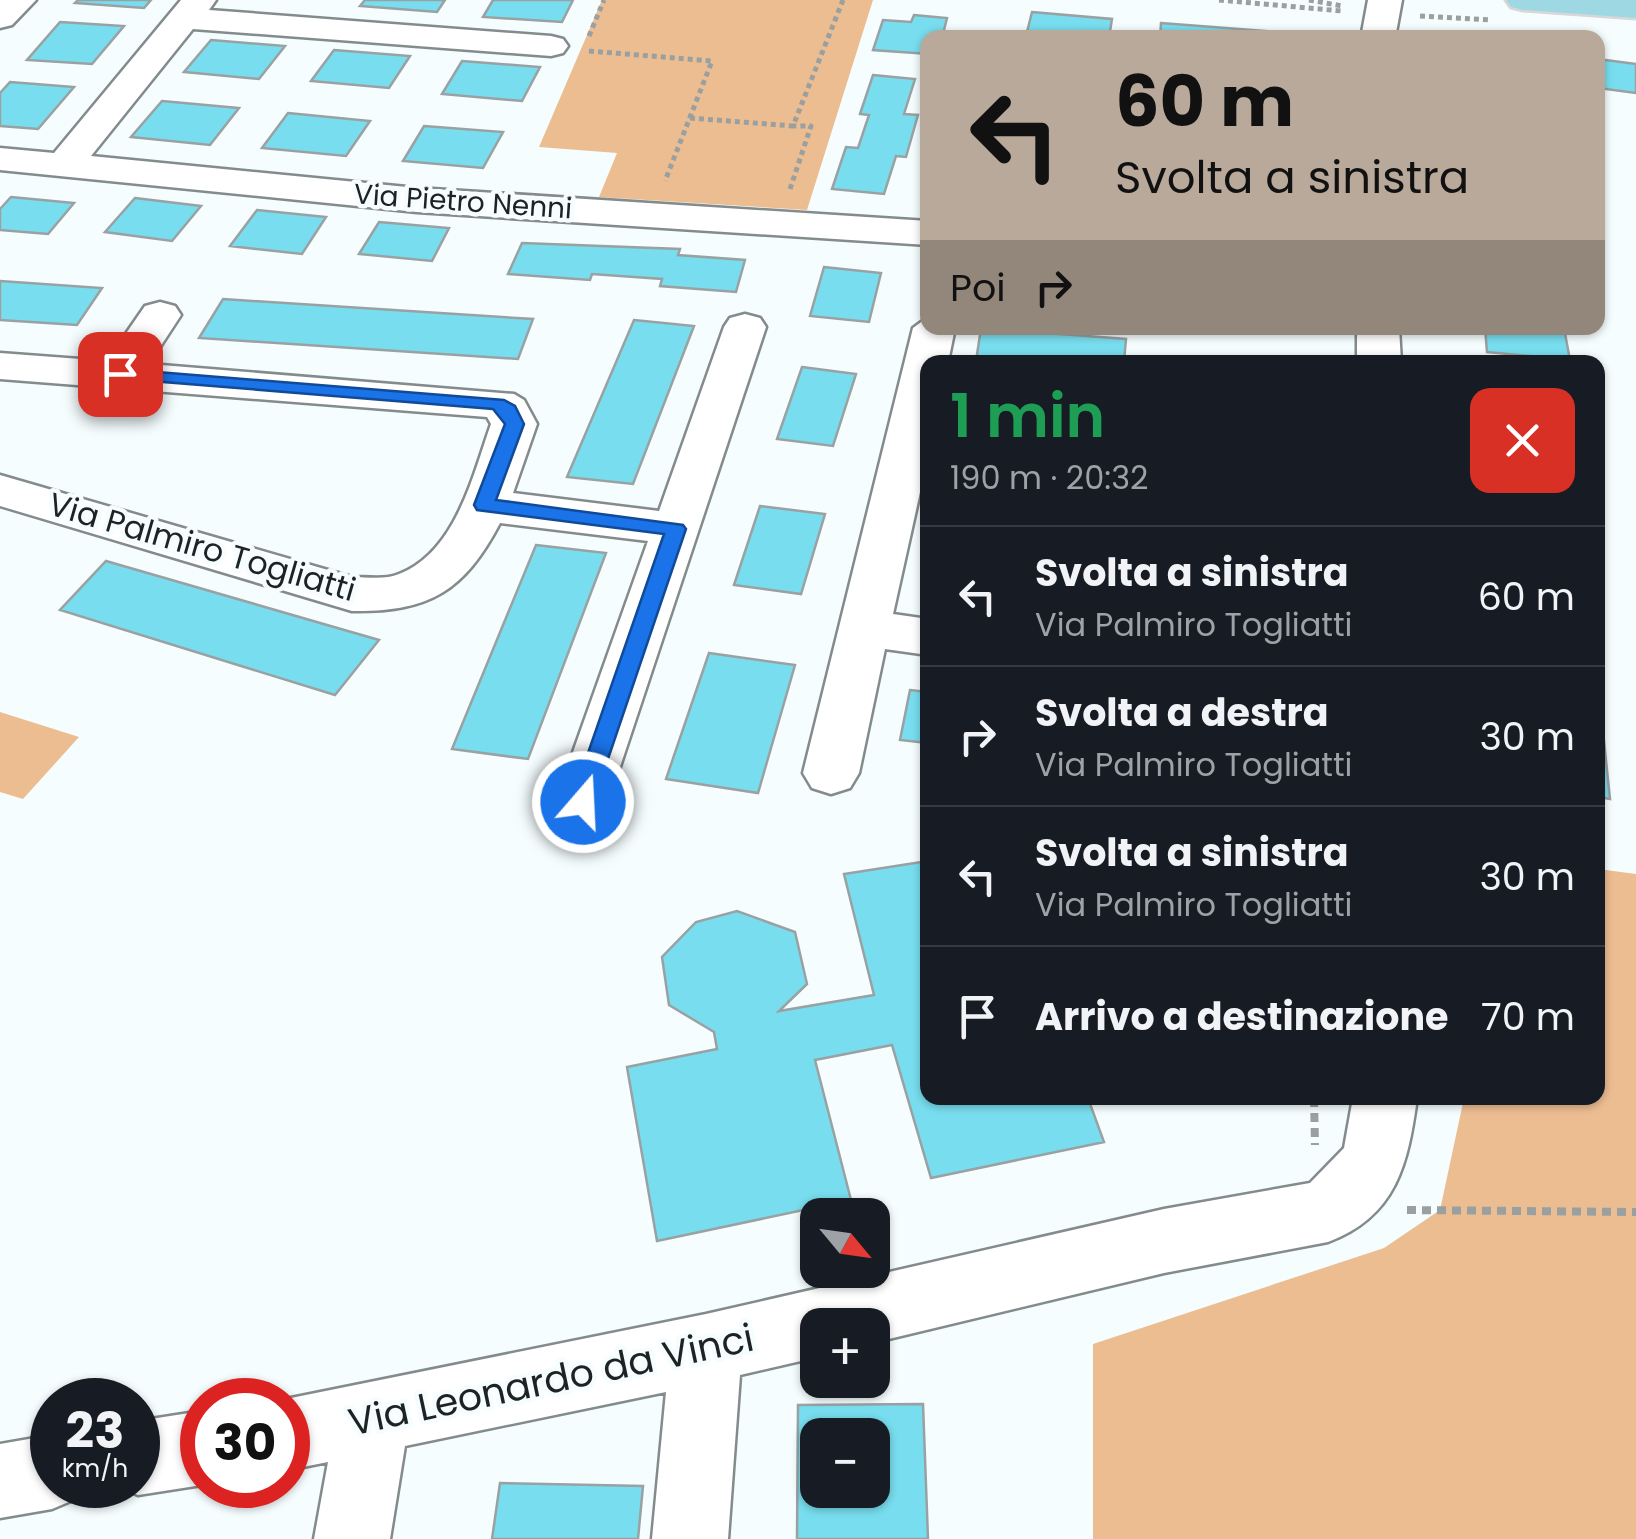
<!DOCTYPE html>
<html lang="it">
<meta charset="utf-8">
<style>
body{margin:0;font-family:Poppins,sans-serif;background:#242831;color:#f1f3f6;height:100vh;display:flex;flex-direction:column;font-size:38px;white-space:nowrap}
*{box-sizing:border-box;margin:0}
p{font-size:32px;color:#9ea1a6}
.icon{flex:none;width:55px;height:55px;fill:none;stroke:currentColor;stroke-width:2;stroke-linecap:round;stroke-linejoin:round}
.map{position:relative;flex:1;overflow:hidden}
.details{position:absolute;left:920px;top:355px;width:685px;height:750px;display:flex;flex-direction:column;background:#171b24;border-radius:20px;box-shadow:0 2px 8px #0004}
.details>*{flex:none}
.banner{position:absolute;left:920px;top:30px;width:685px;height:305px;border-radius:20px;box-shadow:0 2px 8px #0004;background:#b8a99a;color:#111;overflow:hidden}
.needle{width:65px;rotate:119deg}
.fabs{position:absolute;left:800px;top:1198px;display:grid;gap:20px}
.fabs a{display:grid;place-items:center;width:90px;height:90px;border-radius:20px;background:#171b24;box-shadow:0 2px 8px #0004;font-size:50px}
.speed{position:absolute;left:30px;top:1378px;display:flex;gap:20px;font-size:50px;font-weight:700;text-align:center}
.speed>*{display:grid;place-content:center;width:130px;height:130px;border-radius:50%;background:#171b24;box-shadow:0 2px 8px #0004;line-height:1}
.speed small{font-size:25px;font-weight:400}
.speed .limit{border:15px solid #d22;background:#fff;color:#111}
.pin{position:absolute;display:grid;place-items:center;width:85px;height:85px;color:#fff;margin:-42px;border-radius:20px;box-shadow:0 5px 15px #0006}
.me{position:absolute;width:110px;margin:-55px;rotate:19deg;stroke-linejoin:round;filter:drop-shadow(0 0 8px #0008)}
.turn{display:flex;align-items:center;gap:35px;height:210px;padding:0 30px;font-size:45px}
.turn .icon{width:130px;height:130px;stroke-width:2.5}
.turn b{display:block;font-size:70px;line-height:85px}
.then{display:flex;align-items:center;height:95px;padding:0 30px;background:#0003;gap:20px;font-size:38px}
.round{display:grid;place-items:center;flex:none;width:105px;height:105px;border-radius:20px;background:#242831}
.overview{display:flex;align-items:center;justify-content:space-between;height:170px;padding:0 30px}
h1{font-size:60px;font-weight:600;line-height:75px;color:#1e9e55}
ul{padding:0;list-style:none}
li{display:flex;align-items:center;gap:30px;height:140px;padding:0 30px;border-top:2px solid #363941}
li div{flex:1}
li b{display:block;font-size:38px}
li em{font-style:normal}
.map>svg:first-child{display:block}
</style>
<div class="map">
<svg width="1636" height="1539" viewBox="0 0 1636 1539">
<rect width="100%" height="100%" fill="#f5fdfe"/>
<path fill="#edbd92" d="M602,0H873L807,210L599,197L617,153L539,147Z
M0,712L79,737L23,799L0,792Z
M1598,869L1636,874V1539H1093V1344L1384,1248L1440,1210L1464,1098H1598Z"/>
<path fill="#78deef" stroke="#9aa1a2" stroke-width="2.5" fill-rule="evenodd" d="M78,0H151L144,8L75,3Z
M365,0H445L437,12L360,6Z
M493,0H573L562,22L483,17Z
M1032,12L1112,19L1109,38L1026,36Z
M914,15L947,18L942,38H928V54L873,50L883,20L911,22Z
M60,22L124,26L92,64L27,60Z
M1161,23L1280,32V38H1160Z
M211,40L285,46L259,79L184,72Z
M334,50L410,56L389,88L311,81Z
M1598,59L1636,64V93L1598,88Z
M462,61L540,67L522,101L442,94Z
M873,75L915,79L904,114L918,115L906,157L896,156L884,194L832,189L846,147L858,148L869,115L860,114Z
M10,82L74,87L38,129L0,126V93Z
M162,101L239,108L210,145L131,137Z
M288,113L370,121L346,156L262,148Z
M424,126L503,132L483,168L403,161Z
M11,197L74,203L48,234L0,230V209Z
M135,198L201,206L172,241L105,232Z
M257,210L326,217L302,254L230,246Z
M379,222L449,228L432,261L359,254Z
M522,243L680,249L678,255L745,260L736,292L660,286L662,279L592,274L590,280L508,274Z
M824,267L881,273L869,322L810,316Z
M0,281L102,288L77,325L0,320Z
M223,299L533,319L518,359L199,338Z
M634,320L694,326L633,484L567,477Z
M981,328L1126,339L1124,362L976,361Z
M1485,328H1564L1570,360L1487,352Z
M802,367L856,374L833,446L777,439Z
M760,506L825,514L801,594L734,585Z
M536,545L606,553L528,759L452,749Z
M106,561L379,640L335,695L60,610Z
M709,653L795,665L758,793L666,779Z
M1598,683L1610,799L1598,797Z
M910,690L928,692V743L900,740Z
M928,861V1098H1107L1089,1101L1104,1142L931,1178L892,1045L815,1060L851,1200L657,1241L627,1067L717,1049L714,1032L669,1005L662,957L696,922L737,911L795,932L807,984L779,1011L874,995L844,874Z
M923,1404L928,1539H797L798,1405ZM818,1435H872V1490H818Z
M500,1483L643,1486L638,1539H492Z"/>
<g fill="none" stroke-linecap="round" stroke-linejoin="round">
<defs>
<path id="minor" d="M0,0H36L12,25L0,28Z
M181,0H216L209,10L551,36L563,39L568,46L563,53L551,56L193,29L91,156L417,188L928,221V245L417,212L0,170V148L54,153Z
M1368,0H1402L1395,38H1361Z
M160,302L175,306L181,315L149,364L514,394L524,400L537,424L513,493L659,511L724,327L730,318L745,314L760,318L766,327L603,818L583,824L563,818L555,803L648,541L500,523C464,591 430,612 352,611L0,506V475L352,577C367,577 386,580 399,574C456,552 473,475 491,424L487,417L0,379V353L107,361L145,306Z
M928,317V328H955L948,362H928V456L893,614L928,619V655L885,649L859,773L850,788L831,794L812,788L803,773L913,328Z
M1357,328H1399L1401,362H1357Z
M1353,1098H1417C1408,1163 1397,1216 1328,1242L1164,1273L872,1343V1325H818V1357L740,1375L728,1539H652L666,1392L405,1446L390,1539H314L328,1462L288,1470V1400H281L706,1314L1164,1209L1310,1183L1344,1148Z
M202,1411V1485L138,1495L114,1485H138V1421Z
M52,1435V1485H84L78,1498L52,1509L0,1518V1444Z"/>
<path id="major" d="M1506,0H1636V18L1523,10L1511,7Z"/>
</defs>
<use href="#minor" stroke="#848b8c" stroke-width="5"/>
<use href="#major" stroke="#d7d7d7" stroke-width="5"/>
<path stroke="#9aa0a0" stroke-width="5" stroke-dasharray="5 4" stroke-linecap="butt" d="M1219,0L1342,11
M1309,0L1342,6
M1420,16L1491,20
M589,36L604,0
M589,51L712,61L665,181
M690,118L793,126L843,0
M790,189L811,126H793"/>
<path stroke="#9aa0a0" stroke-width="8" stroke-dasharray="9 6" stroke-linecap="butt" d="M1314,1098L1315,1145
M1407,1210L1636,1212"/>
<use href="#minor" fill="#fff" fill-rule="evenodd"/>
<use href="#major" fill="#9ed9e3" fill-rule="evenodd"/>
</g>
<path fill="#1a73e8" stroke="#114b97" stroke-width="2.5" d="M120,369L504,400L515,406L524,424L496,500L683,525L686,529L591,809L583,811L571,802L664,534L477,510L474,505L505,424L493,409L114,378V370Z"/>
<g text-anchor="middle" stroke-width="9" stroke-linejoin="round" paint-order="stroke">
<g font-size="28" fill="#1f2222" stroke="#f5fdfe">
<text transform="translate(463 201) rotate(4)" y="10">Via Pietro Nenni</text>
</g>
<g font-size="32" fill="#1f2222" stroke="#f5fdfe">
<text transform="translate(202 547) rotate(16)" y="11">Via Palmiro Togliatti</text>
</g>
<g font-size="38" fill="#1f2222" stroke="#f5fdfe">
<text transform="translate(551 1380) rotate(-12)" y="13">Via Leonardo da Vinci</text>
</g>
</g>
</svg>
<div class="fabs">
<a><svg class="needle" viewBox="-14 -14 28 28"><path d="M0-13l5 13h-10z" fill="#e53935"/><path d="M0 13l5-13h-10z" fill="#9ea1a6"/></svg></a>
<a>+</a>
<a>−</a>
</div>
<div class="speed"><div>23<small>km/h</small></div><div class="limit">30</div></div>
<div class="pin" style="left:120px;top:374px;background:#d93025"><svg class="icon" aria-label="arrive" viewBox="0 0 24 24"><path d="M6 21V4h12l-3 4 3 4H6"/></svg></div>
<svg class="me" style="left:583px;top:802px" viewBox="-20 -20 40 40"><circle r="17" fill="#1a73e8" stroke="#fff" stroke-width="3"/><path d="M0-11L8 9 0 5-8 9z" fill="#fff"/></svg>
<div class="banner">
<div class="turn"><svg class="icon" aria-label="left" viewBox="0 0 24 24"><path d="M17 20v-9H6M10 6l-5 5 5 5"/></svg><div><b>60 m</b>Svolta a sinistra</div></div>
<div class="then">Poi<svg class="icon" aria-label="right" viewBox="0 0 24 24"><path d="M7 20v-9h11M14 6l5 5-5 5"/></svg></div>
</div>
<section class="details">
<div class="overview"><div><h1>1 min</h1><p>190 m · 20:32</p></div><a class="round" style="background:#d93025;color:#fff"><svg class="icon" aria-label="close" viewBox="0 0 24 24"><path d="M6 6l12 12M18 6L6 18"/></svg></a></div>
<ul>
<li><svg class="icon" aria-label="left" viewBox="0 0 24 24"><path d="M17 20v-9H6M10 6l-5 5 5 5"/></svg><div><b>Svolta a sinistra</b><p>Via Palmiro Togliatti</p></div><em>60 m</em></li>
<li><svg class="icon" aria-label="right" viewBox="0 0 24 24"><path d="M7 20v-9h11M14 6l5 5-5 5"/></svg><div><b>Svolta a destra</b><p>Via Palmiro Togliatti</p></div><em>30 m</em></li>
<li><svg class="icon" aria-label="left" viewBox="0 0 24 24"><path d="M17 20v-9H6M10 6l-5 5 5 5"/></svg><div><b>Svolta a sinistra</b><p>Via Palmiro Togliatti</p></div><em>30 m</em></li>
<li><svg class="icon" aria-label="arrive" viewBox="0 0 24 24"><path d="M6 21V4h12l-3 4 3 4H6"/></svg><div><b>Arrivo a destinazione</b></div><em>70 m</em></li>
</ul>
</section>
</div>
